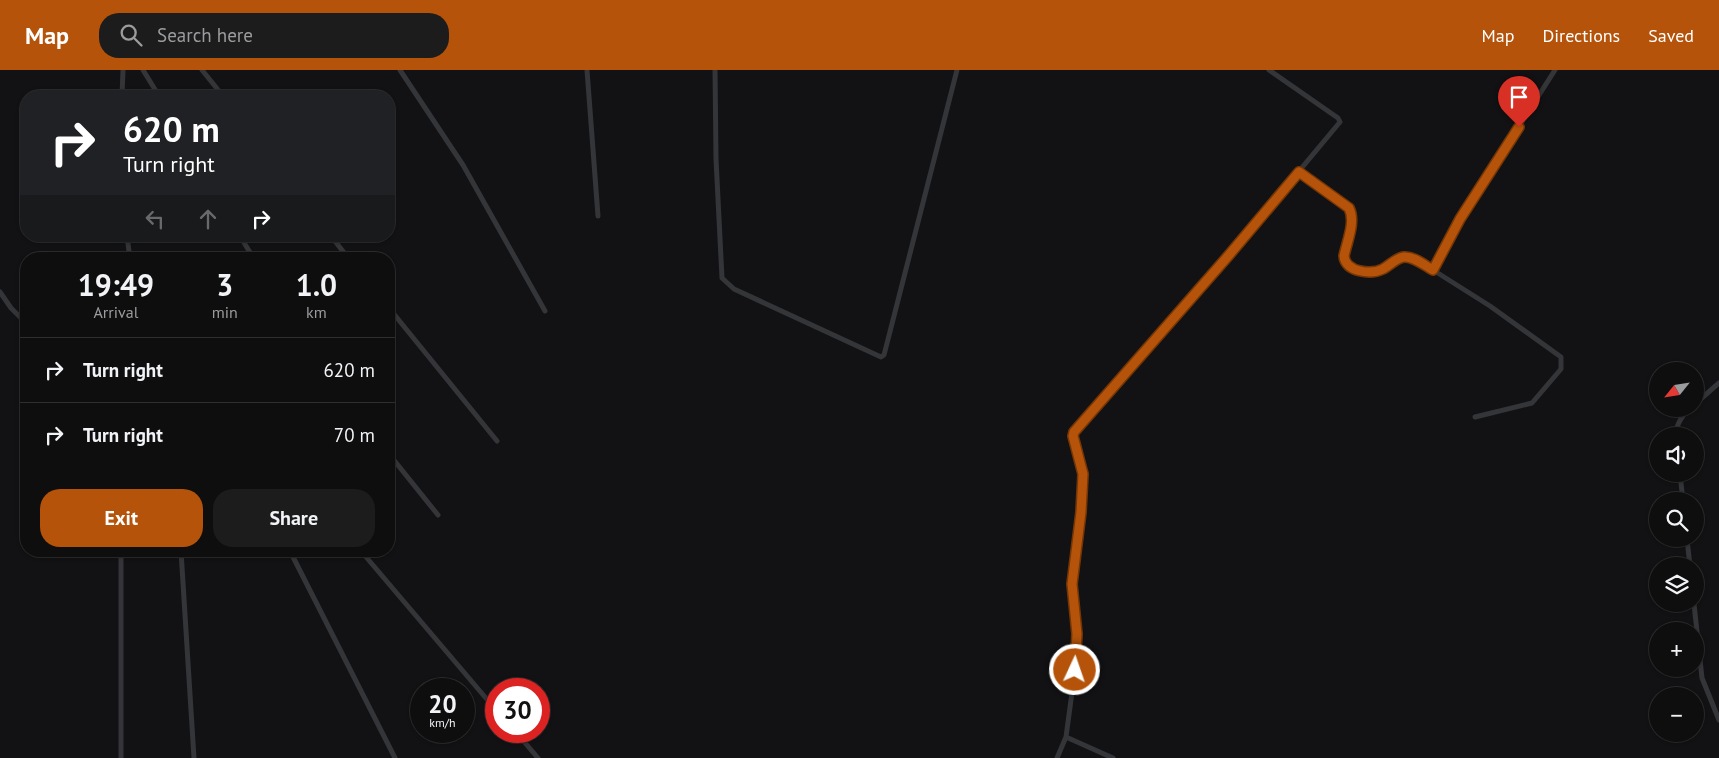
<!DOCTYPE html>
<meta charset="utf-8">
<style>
body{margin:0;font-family:"PT Sans",sans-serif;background:#1c1c1d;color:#f1f3f6;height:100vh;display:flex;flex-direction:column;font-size:19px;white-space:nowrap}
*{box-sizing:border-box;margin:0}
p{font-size:16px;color:#9b9c9e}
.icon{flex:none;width:28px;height:28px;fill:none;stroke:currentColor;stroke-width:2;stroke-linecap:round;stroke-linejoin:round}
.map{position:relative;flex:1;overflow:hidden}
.details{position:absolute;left:20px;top:182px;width:375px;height:305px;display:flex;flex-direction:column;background:#0e0e0f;border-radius:20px;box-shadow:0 1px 4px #0004,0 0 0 1px #2e2e2f}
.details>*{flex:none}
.guide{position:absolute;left:20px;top:20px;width:375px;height:152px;border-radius:20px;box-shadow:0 1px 4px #0004,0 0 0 1px #2e2e2f;background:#202124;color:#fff;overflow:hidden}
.needle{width:32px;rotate:240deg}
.fabs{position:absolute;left:1649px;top:292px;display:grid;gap:10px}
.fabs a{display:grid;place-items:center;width:55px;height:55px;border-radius:50%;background:#0e0e0f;box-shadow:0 1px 4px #0004,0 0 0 1px #2e2e2f;font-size:25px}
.speed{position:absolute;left:410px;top:608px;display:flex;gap:10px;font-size:25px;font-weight:700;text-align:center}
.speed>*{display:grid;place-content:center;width:65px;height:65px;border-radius:50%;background:#0e0e0f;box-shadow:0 1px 4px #0004,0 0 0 1px #2e2e2f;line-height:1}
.speed small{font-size:12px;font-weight:400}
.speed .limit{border:8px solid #d22;background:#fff;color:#111}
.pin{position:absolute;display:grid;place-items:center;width:42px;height:42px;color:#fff;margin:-51px -21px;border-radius:50% 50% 50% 0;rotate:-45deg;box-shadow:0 0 5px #0007}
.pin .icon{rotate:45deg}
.me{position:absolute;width:55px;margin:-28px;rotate:3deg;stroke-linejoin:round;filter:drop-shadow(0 0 4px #0008)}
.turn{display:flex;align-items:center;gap:18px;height:105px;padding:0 20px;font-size:22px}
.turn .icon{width:65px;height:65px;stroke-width:2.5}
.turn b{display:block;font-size:35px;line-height:42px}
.lanes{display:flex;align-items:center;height:48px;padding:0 20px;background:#0003;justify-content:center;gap:25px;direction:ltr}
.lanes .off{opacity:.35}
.eta{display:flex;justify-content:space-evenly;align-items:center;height:85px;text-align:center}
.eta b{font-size:30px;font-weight:600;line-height:35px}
.button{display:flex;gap:10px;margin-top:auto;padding:10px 20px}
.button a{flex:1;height:58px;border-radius:20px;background:#b45309;color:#fff;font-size:20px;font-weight:600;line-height:58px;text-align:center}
.button a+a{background:#1c1c1d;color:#f1f3f6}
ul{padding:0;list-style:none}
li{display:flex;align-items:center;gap:15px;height:65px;padding:0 20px;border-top:1px solid #2e2e2f}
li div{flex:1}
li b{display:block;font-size:19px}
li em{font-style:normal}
header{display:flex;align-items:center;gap:30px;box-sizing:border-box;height:70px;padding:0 25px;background:#b45309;color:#fff}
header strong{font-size:24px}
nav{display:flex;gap:28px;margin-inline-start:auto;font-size:18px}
.search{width:350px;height:45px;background:#1c1c1d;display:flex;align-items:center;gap:12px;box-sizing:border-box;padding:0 18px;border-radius:20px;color:#9b9c9e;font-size:19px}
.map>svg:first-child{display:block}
</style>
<header>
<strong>Map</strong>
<div class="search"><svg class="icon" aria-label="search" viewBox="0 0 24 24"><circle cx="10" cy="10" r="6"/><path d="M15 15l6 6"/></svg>Search here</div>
<nav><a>Map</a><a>Directions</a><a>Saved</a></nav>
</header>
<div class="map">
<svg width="1719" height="688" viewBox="0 0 1719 688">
<rect width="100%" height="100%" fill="#121214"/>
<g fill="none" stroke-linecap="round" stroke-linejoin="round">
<path stroke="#343538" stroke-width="5" d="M143,0L159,26
M202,0L223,26
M400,0L463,95L545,241
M587,0L598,146
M715,0L716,89L722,208L734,219L881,287L884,285L957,0
M122,26L123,0
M1299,102L1349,138C1356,152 1347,171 1344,185C1345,202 1371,205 1383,199C1390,195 1396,188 1404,187C1414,186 1425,196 1433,200
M127,166L130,189
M240,166L254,189
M331,166L349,189
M0,222L11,238L26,253
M389,238L497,371
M1695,334L1719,313
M1475,347L1532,333L1561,299V287L1490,236L1433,200L1460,149L1555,0
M1676,366C1675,357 1682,345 1689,339
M389,384L438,445
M1680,404L1683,431
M1687,469L1690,496
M181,481L194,688
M290,481L395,688
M361,481L496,640
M1694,534L1702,608L1719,650
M515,661L538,688
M121,688V481
M1057,688L1066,667
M1113,688L1066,667L1075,600L1077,564L1072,514L1081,442L1083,404L1073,366L1074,362L1229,185L1340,52L1338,48L1269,0"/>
</g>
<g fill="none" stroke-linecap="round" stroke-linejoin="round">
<defs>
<path id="route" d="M1075,600L1077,564L1072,514L1081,442L1083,404L1073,366L1074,362L1229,185L1299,102L1349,138C1356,152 1347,171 1344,186C1345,202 1371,205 1383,199C1390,195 1396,188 1404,187C1414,186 1425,196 1433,200L1460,149L1519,57"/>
</defs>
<use href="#route" stroke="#753606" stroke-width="12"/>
<use href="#route" stroke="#b45309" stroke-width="9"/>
</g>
</svg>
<div class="fabs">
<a><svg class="needle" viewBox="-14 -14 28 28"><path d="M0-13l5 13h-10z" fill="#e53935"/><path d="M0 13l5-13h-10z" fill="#9b9c9e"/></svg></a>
<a><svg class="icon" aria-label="sound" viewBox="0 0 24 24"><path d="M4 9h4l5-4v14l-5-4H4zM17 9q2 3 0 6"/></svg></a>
<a><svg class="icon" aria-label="search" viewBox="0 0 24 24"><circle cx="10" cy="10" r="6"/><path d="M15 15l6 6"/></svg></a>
<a><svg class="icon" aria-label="layers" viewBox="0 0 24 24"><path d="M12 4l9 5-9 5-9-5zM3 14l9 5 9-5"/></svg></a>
<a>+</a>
<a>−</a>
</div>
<div class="speed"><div>20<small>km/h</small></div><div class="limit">30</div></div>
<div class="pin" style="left:1519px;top:57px;background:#d93025"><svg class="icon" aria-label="arrive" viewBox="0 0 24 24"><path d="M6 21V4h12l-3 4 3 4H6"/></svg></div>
<svg class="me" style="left:1075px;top:600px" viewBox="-20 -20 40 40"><circle r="17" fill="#b45309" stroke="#fff" stroke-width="3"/><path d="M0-11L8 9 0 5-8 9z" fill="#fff"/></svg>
<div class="guide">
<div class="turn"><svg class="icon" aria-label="right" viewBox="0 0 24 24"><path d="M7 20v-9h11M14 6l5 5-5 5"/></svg><div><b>620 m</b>Turn right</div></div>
<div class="lanes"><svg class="icon off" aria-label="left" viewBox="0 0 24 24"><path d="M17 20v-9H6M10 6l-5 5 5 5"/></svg><svg class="icon off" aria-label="ahead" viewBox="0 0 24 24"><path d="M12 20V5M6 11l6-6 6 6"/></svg><svg class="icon" aria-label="right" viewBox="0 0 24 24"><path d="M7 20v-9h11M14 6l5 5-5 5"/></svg></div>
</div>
<section class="details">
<div class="eta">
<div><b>19:49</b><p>Arrival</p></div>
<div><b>3</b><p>min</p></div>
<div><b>1.0</b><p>km</p></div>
</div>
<ul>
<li><svg class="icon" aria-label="right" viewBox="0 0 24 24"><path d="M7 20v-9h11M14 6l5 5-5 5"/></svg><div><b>Turn right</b></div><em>620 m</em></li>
<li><svg class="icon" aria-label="right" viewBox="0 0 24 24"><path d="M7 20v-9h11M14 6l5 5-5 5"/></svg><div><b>Turn right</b></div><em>70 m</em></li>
</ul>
<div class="button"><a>Exit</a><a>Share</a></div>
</section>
</div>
